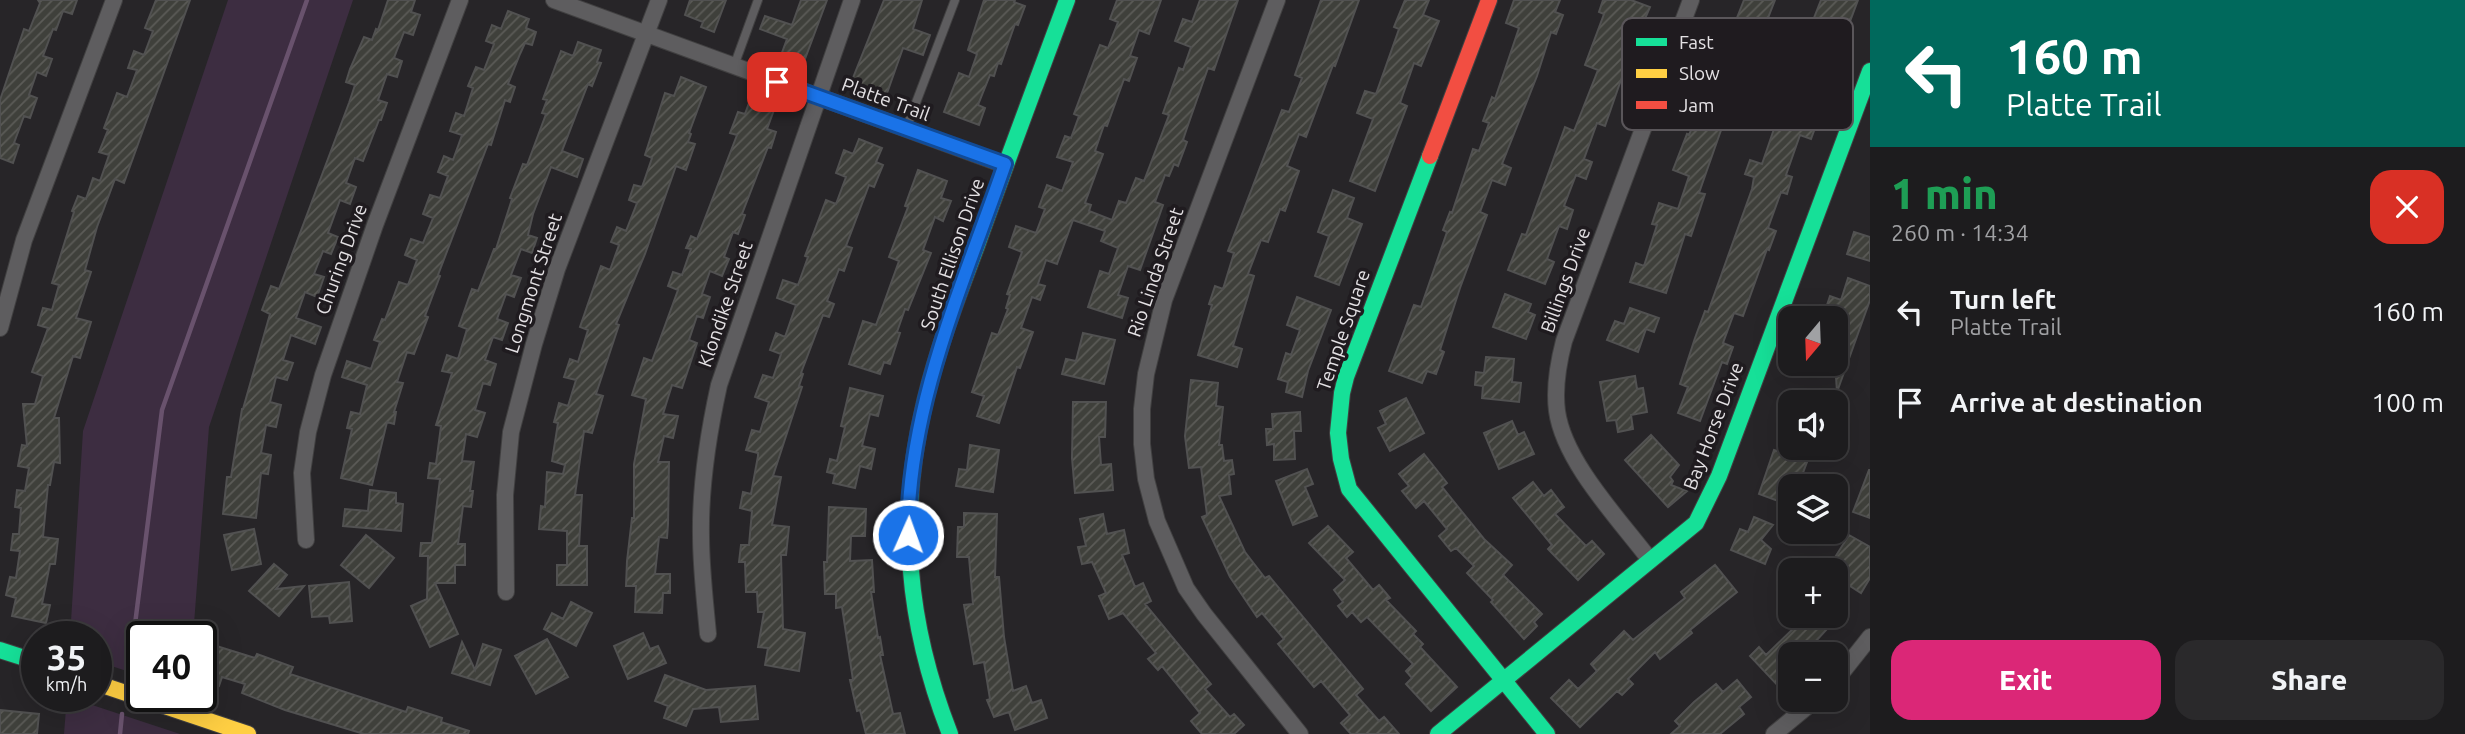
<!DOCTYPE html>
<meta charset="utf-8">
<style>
body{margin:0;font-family:Ubuntu,sans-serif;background:#2a292b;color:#f1f3f6;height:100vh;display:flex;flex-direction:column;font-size:26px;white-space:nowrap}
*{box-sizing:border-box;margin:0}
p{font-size:23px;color:#a0a1a4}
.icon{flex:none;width:38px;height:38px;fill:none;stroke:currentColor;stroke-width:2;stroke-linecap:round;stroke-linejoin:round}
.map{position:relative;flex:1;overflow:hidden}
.panel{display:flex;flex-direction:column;background:#1d1c1e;width:595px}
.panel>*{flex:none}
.hud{background:#00695c;color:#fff;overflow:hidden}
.needle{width:46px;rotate:199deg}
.tools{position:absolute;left:1778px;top:306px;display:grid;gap:14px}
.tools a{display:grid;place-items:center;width:70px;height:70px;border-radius:14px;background:#1d1c1e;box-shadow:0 7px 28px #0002,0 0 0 2px #3b3a3c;font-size:35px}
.speed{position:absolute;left:21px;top:621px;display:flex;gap:14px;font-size:35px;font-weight:700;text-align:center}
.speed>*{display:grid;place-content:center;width:91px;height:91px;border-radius:50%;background:#1d1c1e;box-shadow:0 7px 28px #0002,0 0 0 2px #3b3a3c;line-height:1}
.speed small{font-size:18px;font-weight:400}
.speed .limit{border:4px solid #111;border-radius:10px;background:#fff;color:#111}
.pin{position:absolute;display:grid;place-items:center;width:60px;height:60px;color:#fff;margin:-30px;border-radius:14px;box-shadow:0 4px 10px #0006}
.me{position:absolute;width:77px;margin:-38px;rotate:2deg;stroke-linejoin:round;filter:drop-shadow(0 0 5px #0008)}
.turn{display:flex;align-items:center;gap:24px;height:147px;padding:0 21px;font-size:32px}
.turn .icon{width:91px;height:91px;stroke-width:2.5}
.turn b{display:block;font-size:49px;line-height:60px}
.round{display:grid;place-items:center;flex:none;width:74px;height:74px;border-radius:21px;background:#2a292b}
.head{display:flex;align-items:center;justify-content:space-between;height:119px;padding:0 21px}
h1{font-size:42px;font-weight:800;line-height:52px;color:#1e9e55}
.cta{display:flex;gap:14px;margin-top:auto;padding:14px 21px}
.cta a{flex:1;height:80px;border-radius:21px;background:#db2777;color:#fff;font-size:28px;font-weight:800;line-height:80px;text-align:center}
.cta a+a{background:#2a292b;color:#f1f3f6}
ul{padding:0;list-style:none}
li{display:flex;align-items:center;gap:21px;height:91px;padding:0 21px}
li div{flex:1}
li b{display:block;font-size:26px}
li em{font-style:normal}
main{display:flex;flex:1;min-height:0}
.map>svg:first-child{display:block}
</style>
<main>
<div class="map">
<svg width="1870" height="734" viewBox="0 0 1870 734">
<defs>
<pattern id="building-hatch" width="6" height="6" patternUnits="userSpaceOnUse" patternTransform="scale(1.75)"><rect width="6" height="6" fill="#3f403b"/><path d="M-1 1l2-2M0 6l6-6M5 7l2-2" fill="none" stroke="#5b5b57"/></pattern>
</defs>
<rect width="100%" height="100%" fill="#272528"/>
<path fill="#3d2d41" d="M228,0H353L209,427L193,637H142V676L96,661V637H70L83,431Z
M67,696L68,697L180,734H64Z"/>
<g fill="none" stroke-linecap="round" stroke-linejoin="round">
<path stroke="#69526d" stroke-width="4.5" d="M129,672L162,410L307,0
M120,734L122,714"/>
</g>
<path fill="url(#building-hatch)" stroke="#515151" stroke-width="2" d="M38,0H77L72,14L63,11L56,30L53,29L43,56L52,59L46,76L37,72L29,95L37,98L30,118L24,116L14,143L19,145L13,163L0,158V100L24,29L29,31L40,3Z
M156,0H190L124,183L115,179L97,227L85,270L91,272L76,318L91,322L80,358L73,356L54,418H59L60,463L54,462L50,485H48L43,537L58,539L55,564H50L42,604L50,605L46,623L12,616L16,598L6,595L10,577L16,578L20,551L11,550L13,534H19L21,508L15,507L17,490L25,491L29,468L18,466L22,445L27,446L23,404H35L43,376L32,372L48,328L38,325L43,308L52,310L59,285L52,283L74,212L72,211L78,196L86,199L93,178L100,181L109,155L99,152L108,130L104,128L117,93L127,97L137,70L128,68L134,51L144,55L153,31L145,28Z
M388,0H415L411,12L420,15L413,35L404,32L394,58L402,61L397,77L387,74L378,100L387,103L381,120H379L363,161L355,158L346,183L356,187L350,204L340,200L328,233L338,237L331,254L323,251L314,274L324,277L317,297L305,292L296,318L321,327L315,344L291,335L283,360L293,363L287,380L276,377L270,402L281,405L276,427L266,425L261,453L271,455L268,474L261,473L256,518L223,514L227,477H231L242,409H243L270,314L262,310L271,286L279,289L349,103L355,85L346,82L350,69L364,37L372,40L376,29L378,30Z
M690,0H726L714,32L701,27L703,22L685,15Z
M801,0H827L802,67L780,58L787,39L760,29L765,16L792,25Z
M884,0H922L913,29L930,35L923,55L903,48L886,96L851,83Z
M984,0H1015L1014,2L1025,6L1018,25L1015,24L1001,64L998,63L994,76L990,75L978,105L985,108L979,125L944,112L959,73L969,77L977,54L968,50Z
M1117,0H1161L1149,34L1139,30L1130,56L1137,58L1129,81L1124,79L1107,126L1104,125L1095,151L1103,154L1085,203L1091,205L1089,211L1112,220L1119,201L1126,203L1136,178L1144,181L1169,115L1163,113L1179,68L1183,70L1191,47L1175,41L1183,19L1192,22L1200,0H1238L1214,70L1208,68L1187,128L1183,140L1187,142L1178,166L1174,164L1169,176L1165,175L1155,202L1163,205L1140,270L1128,266L1118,295L1128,298L1122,318L1088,307L1100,271L1109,274L1118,248L1101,241L1105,231L1073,220L1057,264L1046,260L1038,284L1045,286L1040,300L1032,297L1021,328L1033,332L1020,368L1017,367L999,423L977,416L984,396L972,392L992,333L998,335L1008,309L1006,308L1010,295L1007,294L1022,252L1009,247L1016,226L1036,233L1045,209L1039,207L1047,185L1062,191L1073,162L1057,157L1065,136L1071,138L1079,116L1074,114L1100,45L1108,48L1118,22L1110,19Z
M1321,0H1359L1335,66L1333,65L1306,137L1299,134L1287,166L1299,171L1285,211L1280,209L1268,242L1261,240L1248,274L1254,276L1233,346L1242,349L1237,367L1198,355L1212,305L1209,304L1215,286L1223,289L1234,253L1228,251L1282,110L1289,112L1302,78L1295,75Z
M1405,0H1429L1423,15L1439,21L1421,66L1414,63L1400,103L1407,106L1375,191L1350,181L1373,119L1357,113L1365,91L1376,94L1399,29L1394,27Z
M1514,0H1560L1555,12L1563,15L1556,34L1551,32L1537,76L1502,164L1511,168L1505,185L1492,180L1480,212L1487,215L1460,288L1440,350L1444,352L1436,374L1427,371L1422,383L1389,371L1414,305L1421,307L1447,232L1443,230L1450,212L1452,213L1473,149L1479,151L1489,123L1483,121L1492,97L1495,99L1519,28L1506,23Z
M1603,0H1631L1650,7L1631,51L1605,126L1597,123L1584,159L1592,162L1586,179L1576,175L1564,206L1573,210L1567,229L1559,226L1547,259L1554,262L1545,284L1508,270L1522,234L1526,235L1565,127L1574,131L1598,70L1585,65L1604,14L1599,12Z
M1744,0H1775L1750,64L1747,63L1720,133L1699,193L1705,194L1691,236L1685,234L1666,293L1630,282L1636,263L1644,266L1657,225L1652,224L1659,203L1678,209L1689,176L1673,170L1687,134L1689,135L1698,112H1696L1725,31L1731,33Z
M1821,0H1858L1846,32L1838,28L1811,114L1819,117L1811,139L1800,135L1786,175L1792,177L1787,194L1781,192L1768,228L1776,231L1769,250L1767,249L1743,316L1734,313L1723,343L1733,347L1727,364L1722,362L1700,421L1678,413L1688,387L1680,384L1695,338L1705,311L1708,312L1752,189L1754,177L1745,174L1750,160L1762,164L1775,126L1772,125L1793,70L1785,68L1793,42L1803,46Z
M508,11L529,19L526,28L536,32L532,45L525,43L520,54L508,84L515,87L510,102L505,100L491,145L488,144L438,275L440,276L425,316L428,317L414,354L407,352L397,382L403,383L394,412H396L394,424L387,422L372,485L341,478L352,429L347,428L351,412L360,414L367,385L342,377L347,361L371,369L380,342L374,340L382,319L385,320L399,282L408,285L417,260L405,255L411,239L423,243L433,218L423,214L430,195L440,198L448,176L438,172L444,156L453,160L462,135L450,131L456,113L464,116L473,88L468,86L476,67L484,70L494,44L486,41L492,25L501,29Z
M578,42L601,50L597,62L601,63L592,86L588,84L562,151L583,159L577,177L551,167L533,214L528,235L537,238L532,253L521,249L511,275L521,278L514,297L506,294L497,319L508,323L502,340L493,337L485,360L496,364L490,385L483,383L475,410L485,413L477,437L466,434L462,461L474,462L470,491H473L471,507L463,506L458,544H465V565H455V583H435L458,634L430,647L411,606L427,599L428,556H420L421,543H432L440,479L428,478L430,463L436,464L441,426L436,425L452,373L442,371L447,355L458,359L467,329L459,326L472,289L478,291L494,249H496L512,199L510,198L523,164L527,165L546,114L542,113L547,100L543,99L561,51L573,56Z
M681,77L706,87L689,133L691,134L688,142L695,144L686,170L676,166L645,254L616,324L619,325L596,394L603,396L592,433L584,431L575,495H582L579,546H587V585H557V565H567V531L539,529L541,506L545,507L547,472L563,474L565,465L552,461L558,423L554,422L559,403L568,406L576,380L564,377L570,359L578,362L588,330L580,327L601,266L610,270L619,245L611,242L617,227L626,231L637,203L629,200L634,185L642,187L652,158L645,155L665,93L674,96Z
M750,100L774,110L767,129L776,132L771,148L768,147L742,214L745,215L738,234L733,232L724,257L729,259L722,276L710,271L702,294L710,297L703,318L697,316L689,340L697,343L682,388L672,385L663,414L678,416L673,438L664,436L658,462H669L668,524L667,538L659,537L655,574H670V593H663L662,613L635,612L636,586H626L627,561L632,518H634V464L646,399L632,395L644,358L652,361L678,290L668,286L673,272L682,275L691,249L686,248L691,236L697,239L737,135L730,133L738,112L745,114Z
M859,139L882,148L876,162L883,165L874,187L869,185L846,246L852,248L844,271L839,269L827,301L834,304L829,317L823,315L801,373L803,374L799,386L802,387L773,476L781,477L772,525L789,527L786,555H781L783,629L805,633L799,671L765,665L768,648L758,647L764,612H758L757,592H746L745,562H739L741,545H749L752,511L740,508L743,492L751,494L758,456V453L746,450L752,430L760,432L769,402L755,397L763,375L773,378L781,354L770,350L776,333L785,337L796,305L777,298L783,280L798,285L808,257L805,256L826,200L836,204L846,177L836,173L844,150L853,154Z
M918,170L947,181L941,198L951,201L943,221L935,217L923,250L931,253L908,310L905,309L897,332L900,333L890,364L884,362L880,374L849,364L863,321L876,325L899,261L889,257L908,207L905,206Z
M1333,190L1354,198L1347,218L1362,224L1339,285L1315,276L1329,236L1318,232Z
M1854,232L1870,237V261L1847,254Z
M1848,278L1870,286V300L1837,392L1836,377L1806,365L1836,364V318L1824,314L1830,296L1841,300Z
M1505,294L1531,304L1528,312L1535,315L1526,339L1493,327Z
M1297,297L1331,310L1308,371L1302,397L1286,392L1288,382L1278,379L1286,353L1291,355L1300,330L1287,325Z
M1630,308L1659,318L1654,332L1646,329L1638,352L1607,340L1615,321L1624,324Z
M1083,333L1115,340L1104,384L1062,374L1066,359L1076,361Z
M1486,357L1514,359L1512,382L1521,383L1519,402L1482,398L1483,386L1475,385L1476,372L1484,373Z
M1635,376L1637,389L1643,388L1647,412L1631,415L1633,429L1618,432L1616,420L1607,421L1600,382Z
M1191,380L1218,383L1216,406L1223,407L1219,445H1222L1224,461L1232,460L1234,474L1229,475L1231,494L1219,496L1245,552L1265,578L1269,576L1363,689L1356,695L1379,721L1384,717L1399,734H1351L1341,723L1350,715L1321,681L1314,687L1278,644L1284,639L1262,613L1257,617L1230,577L1202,517L1207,515L1201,467L1189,468L1185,436Z
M850,388L883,396L878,416L870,414L862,446L875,449L871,469L860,466L855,488L833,483L835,474L827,472L830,459L837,461L845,427L841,426Z
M1406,398L1424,433L1390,451L1378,428L1386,424L1380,411Z
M1073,402H1106L1105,437H1099L1101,465L1111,464L1113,490L1075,493L1072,458Z
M1300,412L1301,431H1294L1295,459L1274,460V444L1267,445L1266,429H1273L1272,414Z
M1512,421L1518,435L1524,432L1534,454L1499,469L1484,433Z
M1651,435L1679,465L1670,477L1673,481L1671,485L1687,491L1668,507L1625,460Z
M970,445L999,450L993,492L956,486L959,469L967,470Z
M1774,450L1807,462L1798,486H1788L1781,502L1759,494Z
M1424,454L1447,483L1442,487L1484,539L1512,565L1503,575L1542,614L1534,622L1537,626L1524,639L1491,602L1493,600L1467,573L1474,566L1456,548L1451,551L1439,536L1447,529L1424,501L1416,508L1402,491L1409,486L1399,474Z
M1307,469L1313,484L1305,487L1317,516L1293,525L1276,481Z
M1869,470H1870V518L1853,512Z
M1533,482L1544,496L1551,490L1564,507L1555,514L1586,546L1592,541L1604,554L1578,580L1548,549L1552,545L1513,498Z
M370,490L396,493V503L403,504L401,531L343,526L345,509L368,511Z
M829,507L866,509L865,536H851L850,561L872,560L874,592H871L878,638L880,637L883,655H880L893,714L900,713L905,734H866L860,710L857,711L850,680H853L842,607L836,608V594H825L824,562H827Z
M964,513L997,514L995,577H999L1004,637L1013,691L1026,686L1032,703L1041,700L1047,718L1015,730L1009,712L994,717L987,700L990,699L984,662L974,664L964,605L973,604L969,557H957L958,527H964Z
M1103,514L1107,534L1124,530L1129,553L1122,555L1135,587L1143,583L1151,601L1145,604L1211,684L1205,689L1230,717L1234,714L1244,725L1234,734H1202L1191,721L1200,713L1162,666L1158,670L1148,659L1156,653L1123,613L1109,619L1099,596L1106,593L1092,562L1082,564L1078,547L1086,546L1080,519Z
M1754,517L1773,525L1761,540L1771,549L1765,564L1731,550L1740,529L1748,532Z
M1328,526L1353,552L1346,558L1373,590L1379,585L1390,598L1386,600L1416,631L1413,634L1423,644L1420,647L1457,687L1431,711L1406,684L1412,678L1406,671L1413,664L1367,617L1361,622L1352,612L1347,617L1338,606L1343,602L1334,590L1345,580L1309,543Z
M254,529L261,564L232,570L224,535Z
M366,535L394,558L369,588L341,565Z
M1849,535L1870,547V578L1861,593L1836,577V570H1827Z
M274,564L287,575L276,589L304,586L279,616L249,591Z
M1715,565L1737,592L1690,630L1692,633L1660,659L1655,652L1628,679L1633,684L1622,695L1617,691L1580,727L1551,698L1569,680L1578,689L1597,671L1591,664L1624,631L1633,640L1685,598L1681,592Z
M349,582L352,621L330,623L329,616L312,617L309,586Z
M571,602L592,613L576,646L544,629L552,613L563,619Z
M1788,616H1839L1804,654H1790V682L1782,690L1750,656L1759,647L1766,655L1797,625Z
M643,633L650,649L658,646L666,663L628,679L614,646Z
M547,639L568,677L536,694L515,656Z
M462,642L475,670L483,644L501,650L490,685L452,673Z
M210,644L255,658L257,654L293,667L290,674L406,712L408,707L442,718L441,722L469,731L468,734H364L285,710L242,693L245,684L222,677L219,686L201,680V672Z
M665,675L706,690L755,686L758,719L721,722L719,707L693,709L686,726L664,718L668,706L655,701Z
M1737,680L1751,697L1739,707L1744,714L1720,734H1671L1680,726L1675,721L1694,702L1716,684L1723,692Z
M0,710L39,714L37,734H0Z"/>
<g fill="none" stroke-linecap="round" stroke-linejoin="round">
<defs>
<path id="lane" d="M734,66L758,0
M906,129L955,0"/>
<path id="street" d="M554,0L1005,165
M1277,0L1164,300L1146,374L1142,409V444L1146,479L1157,521L1186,588L1204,614L1300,734
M0,328L24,240L114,0
M306,540L302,473L308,432L323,375L375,225L460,0
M1650,560C1619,519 1564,462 1557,411C1554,388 1558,364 1564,341L1691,0
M506,592L505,495L511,432L534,344L557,269L659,0
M708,634C705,601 701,568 701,536C700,484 708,435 719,385L852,0
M1836,680L1870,637
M1774,734L1815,700"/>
<path id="fast" d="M1430,156L1346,377L1342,393L1338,433L1341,459L1349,489L1547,734
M0,650L37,662
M950,734C907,624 897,517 925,401C938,347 958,296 977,245C1006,163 1037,81 1067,0
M1438,734L1696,523L1719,476L1870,71"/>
<path id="slow" d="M96,683L248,734"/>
<path id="jam" d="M1430,156L1489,0"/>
</defs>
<use href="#lane" stroke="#414041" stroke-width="10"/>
<use href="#street" stroke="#414041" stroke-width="18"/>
<use href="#fast" stroke="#414041" stroke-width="18"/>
<use href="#slow" stroke="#414041" stroke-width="18"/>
<use href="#jam" stroke="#414041" stroke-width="18"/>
<use href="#lane" stroke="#5e5d5f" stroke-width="8"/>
<use href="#street" stroke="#5e5d5f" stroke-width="16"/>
<use href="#fast" stroke="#16e098" stroke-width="16"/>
<use href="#slow" stroke="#ffcf43" stroke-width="16"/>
<use href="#jam" stroke="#f24e42" stroke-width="16"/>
</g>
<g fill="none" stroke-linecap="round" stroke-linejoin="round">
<defs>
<path id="route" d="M777,82L1005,164C963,285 908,405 908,535"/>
</defs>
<use href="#route" stroke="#114b97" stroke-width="18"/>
<use href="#route" stroke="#1a73e8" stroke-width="12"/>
</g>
<g text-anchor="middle" stroke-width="7" stroke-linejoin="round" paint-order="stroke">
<g font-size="19" fill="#e4e1e4" stroke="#1f1b1f">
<text transform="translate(886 99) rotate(20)" y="7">Platte Trail</text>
<text transform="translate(952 254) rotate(-71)" y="7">South Ellison Drive</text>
<text transform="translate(341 259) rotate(-70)" y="7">Churing Drive</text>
<text transform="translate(1155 272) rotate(-71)" y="7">Rio Linda Street</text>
<text transform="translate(1565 280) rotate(-70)" y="7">Billings Drive</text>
<text transform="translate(533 283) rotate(-72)" y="7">Longmont Street</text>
<text transform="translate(725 304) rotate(-71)" y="7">Klondike Street</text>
<text transform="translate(1343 330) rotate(-71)" y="7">Temple Square</text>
<text transform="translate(1713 426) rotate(-69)" y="7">Bay Horse Drive</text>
</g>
</g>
<rect x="1622" y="18" width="231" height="112" rx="10" fill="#1f1b1f" stroke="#5a565a" stroke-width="2"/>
<rect x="1636" y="38" width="31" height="8" fill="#16e098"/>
<rect x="1636" y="69" width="31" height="9" fill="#ffcf43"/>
<rect x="1636" y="101" width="31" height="8" fill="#f24e42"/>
<g font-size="19" fill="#e4e1e4">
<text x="1679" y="49">Fast</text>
<text x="1679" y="80">Slow</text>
<text x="1679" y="112">Jam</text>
</g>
</svg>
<div class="tools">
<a><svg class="needle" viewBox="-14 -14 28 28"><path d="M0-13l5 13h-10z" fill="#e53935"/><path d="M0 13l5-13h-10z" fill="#a0a1a4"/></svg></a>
<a><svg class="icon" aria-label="sound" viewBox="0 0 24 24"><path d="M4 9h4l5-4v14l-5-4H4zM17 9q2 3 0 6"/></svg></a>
<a><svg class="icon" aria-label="layers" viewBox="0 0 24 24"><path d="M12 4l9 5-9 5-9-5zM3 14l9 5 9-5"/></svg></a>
<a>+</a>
<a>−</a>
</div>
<div class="speed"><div>35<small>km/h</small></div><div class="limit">40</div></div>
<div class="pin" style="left:777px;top:82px;background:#d93025"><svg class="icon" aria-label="arrive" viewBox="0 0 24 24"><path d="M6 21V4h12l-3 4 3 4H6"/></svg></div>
<svg class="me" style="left:908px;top:535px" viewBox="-20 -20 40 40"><circle r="17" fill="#1a73e8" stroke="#fff" stroke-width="3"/><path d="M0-11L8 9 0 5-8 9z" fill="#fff"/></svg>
</div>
<section class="panel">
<div class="hud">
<div class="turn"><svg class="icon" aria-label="left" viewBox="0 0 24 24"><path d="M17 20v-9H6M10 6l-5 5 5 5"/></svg><div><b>160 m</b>Platte Trail</div></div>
</div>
<div class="head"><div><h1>1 min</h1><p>260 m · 14:34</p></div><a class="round" style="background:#d93025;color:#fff"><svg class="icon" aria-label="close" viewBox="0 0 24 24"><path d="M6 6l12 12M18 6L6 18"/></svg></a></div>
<ul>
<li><svg class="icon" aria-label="left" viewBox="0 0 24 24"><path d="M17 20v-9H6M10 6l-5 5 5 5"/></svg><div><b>Turn left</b><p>Platte Trail</p></div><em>160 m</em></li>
<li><svg class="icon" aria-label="arrive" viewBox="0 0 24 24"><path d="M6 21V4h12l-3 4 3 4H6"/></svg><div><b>Arrive at destination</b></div><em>100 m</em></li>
</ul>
<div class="cta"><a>Exit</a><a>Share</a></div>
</section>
</main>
